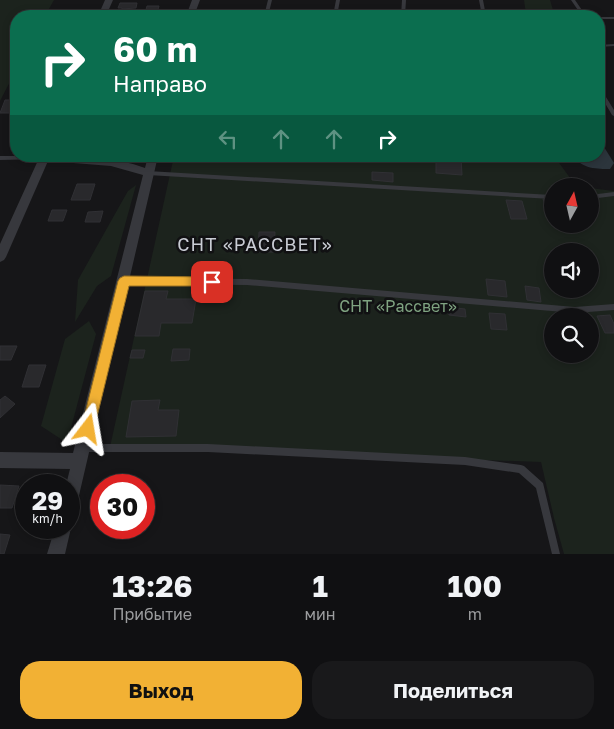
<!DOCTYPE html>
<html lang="ru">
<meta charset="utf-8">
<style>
body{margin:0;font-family:"Golos Text",sans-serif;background:#19191b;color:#f1f3f6;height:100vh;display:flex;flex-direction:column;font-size:19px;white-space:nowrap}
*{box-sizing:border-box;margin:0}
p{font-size:16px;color:#9c9d9f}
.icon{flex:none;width:28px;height:28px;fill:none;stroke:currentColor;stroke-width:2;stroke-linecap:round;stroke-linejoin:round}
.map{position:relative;height:554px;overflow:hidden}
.panel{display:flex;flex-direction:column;background:#101012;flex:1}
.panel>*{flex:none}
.banner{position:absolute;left:10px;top:10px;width:595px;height:152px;border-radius:20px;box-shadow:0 2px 8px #0003,0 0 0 1px #303032;background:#0b6e4f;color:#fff;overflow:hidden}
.needle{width:32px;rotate:8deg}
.controls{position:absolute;left:544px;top:178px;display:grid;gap:10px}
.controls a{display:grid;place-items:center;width:55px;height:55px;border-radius:50%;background:#101012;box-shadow:0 2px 8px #0003,0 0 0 1px #303032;font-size:25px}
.speed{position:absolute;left:15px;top:474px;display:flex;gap:10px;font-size:25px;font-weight:700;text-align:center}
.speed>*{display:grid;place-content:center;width:65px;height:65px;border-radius:50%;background:#101012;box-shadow:0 2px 8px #0003,0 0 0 1px #303032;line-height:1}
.speed small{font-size:12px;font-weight:400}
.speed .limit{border:8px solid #d22;background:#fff;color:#111}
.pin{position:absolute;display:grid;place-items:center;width:42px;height:42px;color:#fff;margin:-21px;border-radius:10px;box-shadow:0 2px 8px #0006}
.me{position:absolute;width:55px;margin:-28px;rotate:14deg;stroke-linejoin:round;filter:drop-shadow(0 0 4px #0008)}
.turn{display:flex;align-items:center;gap:18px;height:105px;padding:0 20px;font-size:22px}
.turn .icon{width:65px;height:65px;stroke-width:2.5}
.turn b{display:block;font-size:35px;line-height:42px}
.lanes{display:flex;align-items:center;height:48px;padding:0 20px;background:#0003;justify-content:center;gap:25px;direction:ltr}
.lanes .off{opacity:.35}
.eta{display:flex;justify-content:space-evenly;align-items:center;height:85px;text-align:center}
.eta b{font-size:30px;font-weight:700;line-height:35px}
.action{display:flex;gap:10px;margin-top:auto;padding:10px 20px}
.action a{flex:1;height:58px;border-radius:20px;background:#f2b134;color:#111;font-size:20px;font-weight:700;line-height:58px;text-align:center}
.action a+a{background:#19191b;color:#f1f3f6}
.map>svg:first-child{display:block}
</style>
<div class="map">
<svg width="614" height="554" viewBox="0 0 614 554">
<rect width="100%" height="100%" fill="#161618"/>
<path fill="#1c231d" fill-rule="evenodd" d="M0,0H54L45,16H16V70L0,101Z
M524,0H550L553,10L549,16H529L526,14Z
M174,156H554L576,186H552V224H590V188L614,191V554H564L554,518L541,462L110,447ZM552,251H590V289H552ZM552,316H590V354H552Z
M136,185L111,276L97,286L75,322L78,280L120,205L128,191Z
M89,321L96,334L67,443L41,426L65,339Z"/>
<path fill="#2c353c" d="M599,139L614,163L610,169C598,169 581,169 574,156H599Z"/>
<path fill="#29292c" stroke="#303034" d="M120,3H137L136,8L122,9V8H118Z
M147,6H159L157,13H145Z
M57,11H76L74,16H54Z
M5,100H16V113H0Z
M286,156H314L313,162L285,159Z
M436,156L461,157L462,175L436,173Z
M372,172L393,173V182L372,180Z
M77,184H95L90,200H71Z
M543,199H552V217L549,216Z
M506,200L522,201L527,219H511Z
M52,210H67L63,221H48Z
M103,211L100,222H85L88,212Z
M259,232H275L274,252H258Z
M486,279L505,281L507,297L488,295Z
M525,286L539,288L541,302L527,300Z
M145,291H168L166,299H196L192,323H161L159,336H135Z
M448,307L465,309L466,317L449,315Z
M489,313L505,314L507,330L491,329Z
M610,315L614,324V333H605L597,316Z
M0,346H17L11,360H0Z
M173,349H190L189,360L171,361Z
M132,350H145L143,358H130Z
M29,365H46L39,387H22Z
M5,396L15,404L0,418V400Z
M160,400L158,410H179L176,436L126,437L132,401Z
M0,485L19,486L12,508H0Z
M0,534L10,535L4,554H0Z"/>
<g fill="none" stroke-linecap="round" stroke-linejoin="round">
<path fill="#37383d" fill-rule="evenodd" d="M268,0H272L268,16H264Z
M336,0H340L337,16H333Z
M402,0H406L405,16H401Z
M479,0H483L486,16H482Z
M571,0H575L586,16H582Z
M599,17H614V19H599Z
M614,44V46L599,47V45Z
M599,89H601L614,110V116L612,115L599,93Z
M0,156H47L48,157L45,159L0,160Z
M148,171L552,195V199L148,175L145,173Z
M614,192V196L590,199V195Z
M124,278L247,279L575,307L614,304V310L575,313L247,285L124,284L122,283L121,281L122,279Z
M83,444H208L465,457L521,465L524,466L543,483L560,554H552L536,488L519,473L465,465L208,452H83L80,451L79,448L80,445Z"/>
<path fill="#37383d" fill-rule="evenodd" d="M105,0H113L106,16H98Z
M192,0H200L194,16H186Z
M40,156C75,156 111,155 145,168L148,156H158L77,504L75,510L69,512V485H66L70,469L0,468V452L73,453L143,175L111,166L48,161L6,257L4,260L0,262V244Z
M69,522L71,528L65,554H47L55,528H69Z"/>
</g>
<path fill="#f2b134" stroke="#9d7322" d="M124,276L212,277L216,278L217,282L216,285L212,286H129L94,429L92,434L88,436L83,434L81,429L118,281L120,278Z"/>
<g text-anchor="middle" stroke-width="5" stroke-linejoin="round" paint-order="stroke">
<g font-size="16" fill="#7fa381" stroke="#111113">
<text x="398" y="312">СНТ «Рассвет»</text>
</g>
<g font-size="18" letter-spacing="1" fill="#c9ccd4" stroke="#111113">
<text x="255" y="251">СНТ «РАССВЕТ»</text>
</g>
</g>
</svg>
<div class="controls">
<a><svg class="needle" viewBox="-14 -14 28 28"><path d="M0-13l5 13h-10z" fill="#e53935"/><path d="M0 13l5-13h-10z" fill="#9c9d9f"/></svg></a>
<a><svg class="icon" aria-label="sound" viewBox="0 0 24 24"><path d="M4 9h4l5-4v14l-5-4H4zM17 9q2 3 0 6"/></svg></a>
<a><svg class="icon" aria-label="search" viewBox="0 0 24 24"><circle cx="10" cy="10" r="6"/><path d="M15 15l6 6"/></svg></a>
</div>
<div class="speed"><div>29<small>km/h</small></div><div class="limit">30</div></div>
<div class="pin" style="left:212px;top:282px;background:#d93025"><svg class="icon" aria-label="arrive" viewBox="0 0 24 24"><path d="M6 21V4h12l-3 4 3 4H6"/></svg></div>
<svg class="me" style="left:88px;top:429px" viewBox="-20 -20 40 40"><path d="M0-17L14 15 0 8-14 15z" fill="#f2b134" stroke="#fff" stroke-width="4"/></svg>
<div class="banner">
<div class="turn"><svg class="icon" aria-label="right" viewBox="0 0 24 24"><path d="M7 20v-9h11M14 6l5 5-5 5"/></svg><div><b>60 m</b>Направо</div></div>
<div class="lanes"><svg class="icon off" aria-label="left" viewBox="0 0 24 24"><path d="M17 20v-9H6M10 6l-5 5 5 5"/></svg><svg class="icon off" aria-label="ahead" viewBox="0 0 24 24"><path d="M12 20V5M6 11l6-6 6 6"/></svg><svg class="icon off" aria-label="ahead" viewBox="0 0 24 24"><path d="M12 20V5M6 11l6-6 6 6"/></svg><svg class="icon" aria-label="right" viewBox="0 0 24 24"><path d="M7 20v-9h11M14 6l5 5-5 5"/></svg></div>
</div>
</div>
<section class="panel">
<div class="eta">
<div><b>13:26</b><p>Прибытие</p></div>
<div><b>1</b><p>мин</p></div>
<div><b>100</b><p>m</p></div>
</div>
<div class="action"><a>Выход</a><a>Поделиться</a></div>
</section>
